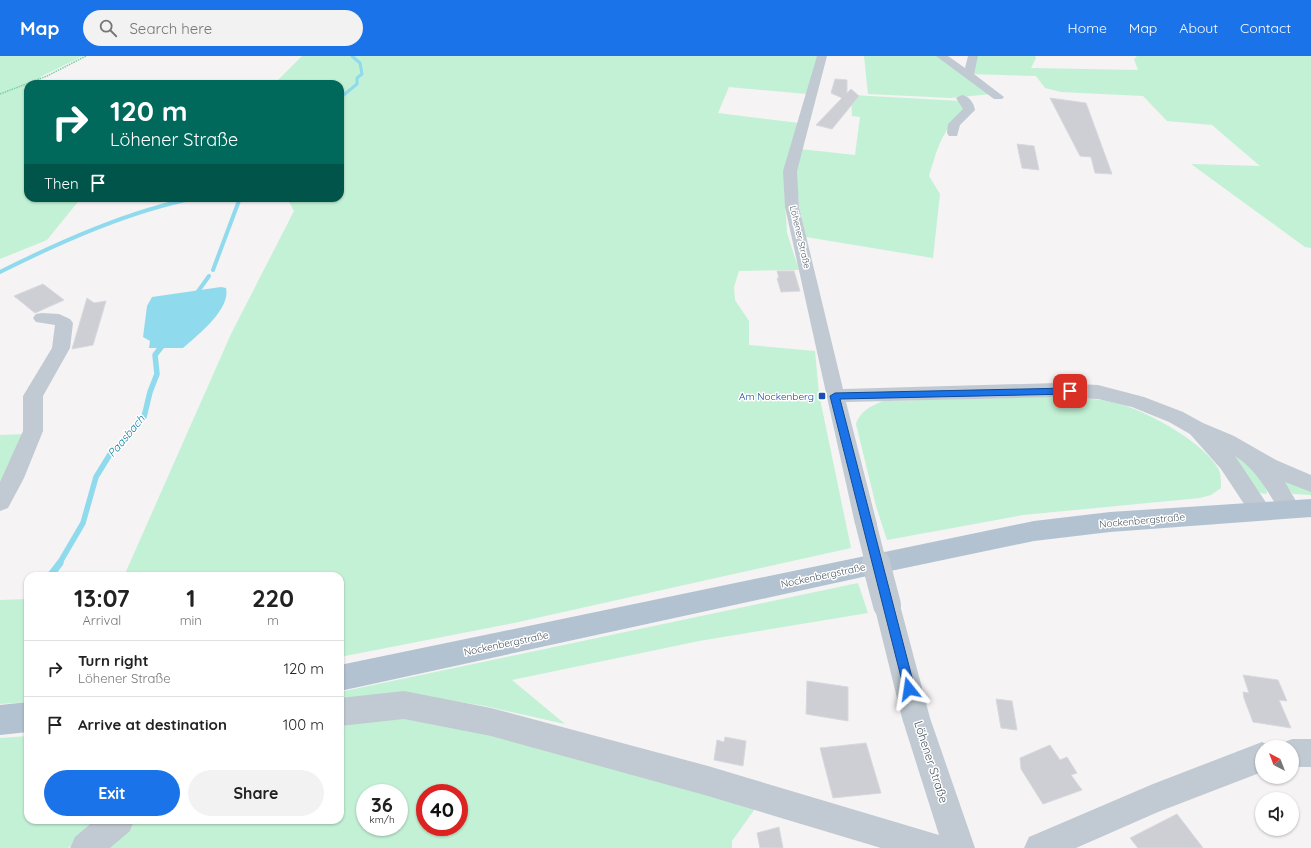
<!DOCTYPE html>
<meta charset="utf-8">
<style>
body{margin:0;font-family:Quicksand,sans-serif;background:#f2f2f2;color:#222;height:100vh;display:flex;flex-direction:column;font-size:15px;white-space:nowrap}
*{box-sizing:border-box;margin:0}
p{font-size:13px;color:#767676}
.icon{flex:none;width:22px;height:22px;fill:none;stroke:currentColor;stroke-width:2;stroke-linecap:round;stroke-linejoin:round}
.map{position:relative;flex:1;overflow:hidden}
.details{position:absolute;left:24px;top:516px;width:320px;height:252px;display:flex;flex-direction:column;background:#fff;border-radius:12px;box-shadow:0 1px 3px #0004}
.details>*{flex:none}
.hud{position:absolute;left:24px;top:24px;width:320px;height:122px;border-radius:12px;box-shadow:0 1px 3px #0004;background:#00695c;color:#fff;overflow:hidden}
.needle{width:26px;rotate:318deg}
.fabs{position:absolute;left:1255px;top:684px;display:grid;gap:8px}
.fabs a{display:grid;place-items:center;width:44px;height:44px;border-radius:50%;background:#fff;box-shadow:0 1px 3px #0004;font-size:20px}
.speed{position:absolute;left:356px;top:728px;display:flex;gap:8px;font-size:20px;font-weight:700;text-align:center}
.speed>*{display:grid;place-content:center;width:52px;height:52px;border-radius:50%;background:#fff;box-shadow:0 1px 3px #0004;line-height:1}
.speed small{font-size:10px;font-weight:400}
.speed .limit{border:6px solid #d22;background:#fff;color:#111}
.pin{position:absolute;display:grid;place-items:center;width:34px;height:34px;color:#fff;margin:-17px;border-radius:8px;box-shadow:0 2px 6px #0006}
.me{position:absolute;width:44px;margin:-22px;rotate:345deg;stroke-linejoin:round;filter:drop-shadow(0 0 3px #0008)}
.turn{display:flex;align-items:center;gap:14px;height:84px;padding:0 20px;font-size:18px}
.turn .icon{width:52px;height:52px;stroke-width:2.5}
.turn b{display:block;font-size:28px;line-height:34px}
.then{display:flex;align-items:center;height:38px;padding:0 20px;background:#0003;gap:8px;font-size:15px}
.eta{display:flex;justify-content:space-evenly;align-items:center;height:68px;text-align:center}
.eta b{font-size:24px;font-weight:800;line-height:28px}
.button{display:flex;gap:8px;margin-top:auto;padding:8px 20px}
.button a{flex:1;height:46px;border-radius:24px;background:#1a73e8;color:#fff;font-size:16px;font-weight:800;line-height:46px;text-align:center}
.button a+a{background:#f2f2f2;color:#222}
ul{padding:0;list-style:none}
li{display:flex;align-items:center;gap:12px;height:56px;padding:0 20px;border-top:1px solid #e0e0e0}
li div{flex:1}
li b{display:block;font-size:15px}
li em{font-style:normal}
header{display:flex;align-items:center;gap:24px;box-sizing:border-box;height:56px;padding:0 20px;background:#1a73e8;color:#fff}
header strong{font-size:19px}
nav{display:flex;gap:22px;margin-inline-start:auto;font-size:14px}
.search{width:280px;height:36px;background:#f2f2f2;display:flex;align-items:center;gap:10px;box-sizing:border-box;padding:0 14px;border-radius:22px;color:#767676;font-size:15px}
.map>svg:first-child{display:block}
</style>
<header>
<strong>Map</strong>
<div class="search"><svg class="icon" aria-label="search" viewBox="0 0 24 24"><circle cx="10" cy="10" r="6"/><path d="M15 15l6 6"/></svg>Search here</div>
<nav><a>Home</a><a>Map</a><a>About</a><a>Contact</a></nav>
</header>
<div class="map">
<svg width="1311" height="792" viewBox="0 0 1311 792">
<rect width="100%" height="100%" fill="#f5f3f3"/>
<path fill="#c3f1d5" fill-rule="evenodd" d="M0,0H83L40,21L41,28H28V142H81L47,184L0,203Z
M302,0H819L807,38L729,31L718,57L799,67L784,126L787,177L799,214L739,215L734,231L735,244L749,265V289L815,295L819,338L851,492L514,567L340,601V520H124L231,278L294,155L287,142H340V28H274Z
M864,0H938L991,38L951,42L868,38Z
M973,0H1035L1036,2L1031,12L1138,14L1134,3L1137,0H1311V192L1305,191L1191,108L1260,110L1212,69L1167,65L1143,40L1061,36L1045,32L1036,20L970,18Z
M851,39L961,45L965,54C941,75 938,91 929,120L940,138L933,202L806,181L799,150L796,116L800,93L855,99L860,61L852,60Z
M1047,341C1072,342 1099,341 1123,349C1150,357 1206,388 1219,414C1221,420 1221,426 1221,432L1211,439L1200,442L1023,459L887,484L876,450L856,368C860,355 871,350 883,345Z
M25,378L0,428V379Z
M1218,385C1232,396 1267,419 1267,438L1260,437Z
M1279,421L1311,433V439L1293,438Z
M858,527L868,557L699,585L512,624L565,668L485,650L410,638L340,647V636Z
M28,543V646L0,648V544Z
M403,656L757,750L732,785V792H94L129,764H340V664ZM365,737H399V771H365ZM425,737H459V771H425Z
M28,680V764H100L68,792H0V682Z"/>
<path fill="#90daee" d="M221,231L226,232C231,253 198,279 183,292H149L150,285L143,281L147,250L152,241Z"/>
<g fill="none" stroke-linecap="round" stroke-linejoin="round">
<path stroke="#90daee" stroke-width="3" d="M340,42L357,28V22L362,18L360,7L352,0"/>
<path stroke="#90daee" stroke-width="4" d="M213,214L240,142
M0,216C60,186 129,155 195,142
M194,241L209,220
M161,291L164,287"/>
<path stroke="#90daee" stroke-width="5.5" d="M59,508L83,467L96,421L112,395L126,383L144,361L150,336L157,318L155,299L162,290"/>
<path stroke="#90daee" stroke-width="7" d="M50,520L60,507"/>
</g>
<path fill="#cdcfd5" stroke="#d7d9de" d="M835,23L847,24V37L851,33L859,40L832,73L816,69L842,42L831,37Z
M1050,42L1086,47L1112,118L1095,117L1091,101L1080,100Z
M1017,88L1034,90L1039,114L1022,112Z
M777,215H794L800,235L781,236L777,222H779Z
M43,228L64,244L35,257L14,240Z
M87,242L94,247L106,245L93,289L72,293Z
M1243,619L1278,624L1287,645L1279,644L1291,672L1253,666L1244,642L1243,636L1249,637Z
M807,625L848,631V665L806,658Z
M996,643L1012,645L1017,674L1001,672Z
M725,681L746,685L743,710L714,704L717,684L724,686Z
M866,687L881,737L833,742L820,692Z
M1050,689L1060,704L1067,701L1077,717L1071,719L1082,734L1043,748L1021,713L1020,702Z
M1177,758L1203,792H1138L1130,782Z
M779,771L783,792H760L757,777Z"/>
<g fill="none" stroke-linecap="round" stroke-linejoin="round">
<path stroke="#7ad0a6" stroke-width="1.5" stroke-dasharray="1.5 1" stroke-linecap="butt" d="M0,38L47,20L86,0"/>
<path fill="#c1cad2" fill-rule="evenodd" d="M817,0H827L797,115L799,151L843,333L1056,327L1098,329L1144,341L1183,356L1203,367L1234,380L1276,404L1311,419V436L1285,426L1300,452L1297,458L1289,461L1281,458C1269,437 1256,413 1235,400L1271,454L1268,460L1260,463L1252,460L1221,413L1190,378L1169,366L1132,351L1098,343L1056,341L846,346L877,468L874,475L866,477L858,475L855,468L785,151L783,115Z
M936,0H948L965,12L968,0H978L974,18L1004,41L1002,43H994Z
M962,39C969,40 974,47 975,54L960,69L957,80H949L947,77L948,68L963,53L956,42Z
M42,257L59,258L70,263L73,267L70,292L43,340V375L24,422L8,452L0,455V426L23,375V340L52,292L55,269L36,266L33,262L36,258Z
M887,538L896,541L900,549L930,662L975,792H881L708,740L491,680L404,663L340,670V642L404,635L491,652L708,710L939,779L902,662L874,549L878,541Z
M1292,683H1311V711H1292V691H1280L1282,687Z
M1262,686L1272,691H1262V716L1158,756L1076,792H1024L1029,781L1153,728Z
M95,764H134L130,775L110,792H70L75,781Z"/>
<path fill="#b3c2d1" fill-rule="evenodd" d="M1311,443V461L1110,476L1034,485L881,517L340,635V609L1034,465L1110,456Z
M28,646V676L0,679V649Z"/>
<path stroke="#c1cad2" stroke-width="21" d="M866,468L876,508"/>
<path stroke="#c1cad2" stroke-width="28" d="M876,507L887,549"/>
</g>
<path fill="#1a73e8" stroke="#114b97" d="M1070,332L1075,335L1070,338L840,343L915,633L913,637L909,639L905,637L830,340L835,337Z"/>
<rect fill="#1a4fb4" stroke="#fff" stroke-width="1.5" x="818" y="336" width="8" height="8" rx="2"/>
<g text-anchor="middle" stroke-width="3" stroke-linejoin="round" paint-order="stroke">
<g font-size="9" fill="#4a5661" stroke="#fff">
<text transform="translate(800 181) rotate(77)" y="3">Löhener Straße</text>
</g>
<g font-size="10" fill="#164399" stroke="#fff" text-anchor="end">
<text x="814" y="344">Am Nockenberg</text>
</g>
<g font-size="10" fill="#4a5661" stroke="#fff">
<text transform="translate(1142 464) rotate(-5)" y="4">Nockenbergstraße</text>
<text transform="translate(823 519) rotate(-12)" y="4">Nockenbergstraße</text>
<text transform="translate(506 587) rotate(-12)" y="4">Nockenbergstraße</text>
</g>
<g font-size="11" font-style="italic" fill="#0c7c9b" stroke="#fff">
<text transform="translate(126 380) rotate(-50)" y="4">Paasbach</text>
</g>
<g font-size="12" fill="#4a5661" stroke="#fff">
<text transform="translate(931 706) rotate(72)" y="4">Löhener Straße</text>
</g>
</g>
</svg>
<div class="fabs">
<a><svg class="needle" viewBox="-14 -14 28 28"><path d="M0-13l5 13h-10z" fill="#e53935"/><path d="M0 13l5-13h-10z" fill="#767676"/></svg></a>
<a><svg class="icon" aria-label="sound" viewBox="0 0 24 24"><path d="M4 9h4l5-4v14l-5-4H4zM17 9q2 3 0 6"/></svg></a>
</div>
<div class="speed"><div>36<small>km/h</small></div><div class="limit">40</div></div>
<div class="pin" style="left:1070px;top:335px;background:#d93025"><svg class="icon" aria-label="arrive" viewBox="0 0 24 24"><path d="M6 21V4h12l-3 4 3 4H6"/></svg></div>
<svg class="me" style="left:909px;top:633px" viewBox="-20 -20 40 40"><path d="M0-17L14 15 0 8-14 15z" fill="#1a73e8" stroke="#fff" stroke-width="4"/></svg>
<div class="hud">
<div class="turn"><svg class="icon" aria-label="right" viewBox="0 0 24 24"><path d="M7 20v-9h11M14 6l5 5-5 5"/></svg><div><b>120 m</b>Löhener Straße</div></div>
<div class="then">Then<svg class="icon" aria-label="arrive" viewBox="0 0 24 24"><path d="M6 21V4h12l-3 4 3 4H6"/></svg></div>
</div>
<section class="details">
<div class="eta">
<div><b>13:07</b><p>Arrival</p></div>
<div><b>1</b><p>min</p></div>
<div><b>220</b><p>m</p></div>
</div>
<ul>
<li><svg class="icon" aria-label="right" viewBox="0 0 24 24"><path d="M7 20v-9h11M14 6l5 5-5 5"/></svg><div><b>Turn right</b><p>Löhener Straße</p></div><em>120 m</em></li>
<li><svg class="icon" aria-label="arrive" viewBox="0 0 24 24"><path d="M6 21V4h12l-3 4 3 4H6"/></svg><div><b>Arrive at destination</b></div><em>100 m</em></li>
</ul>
<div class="button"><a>Exit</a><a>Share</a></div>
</section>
</div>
